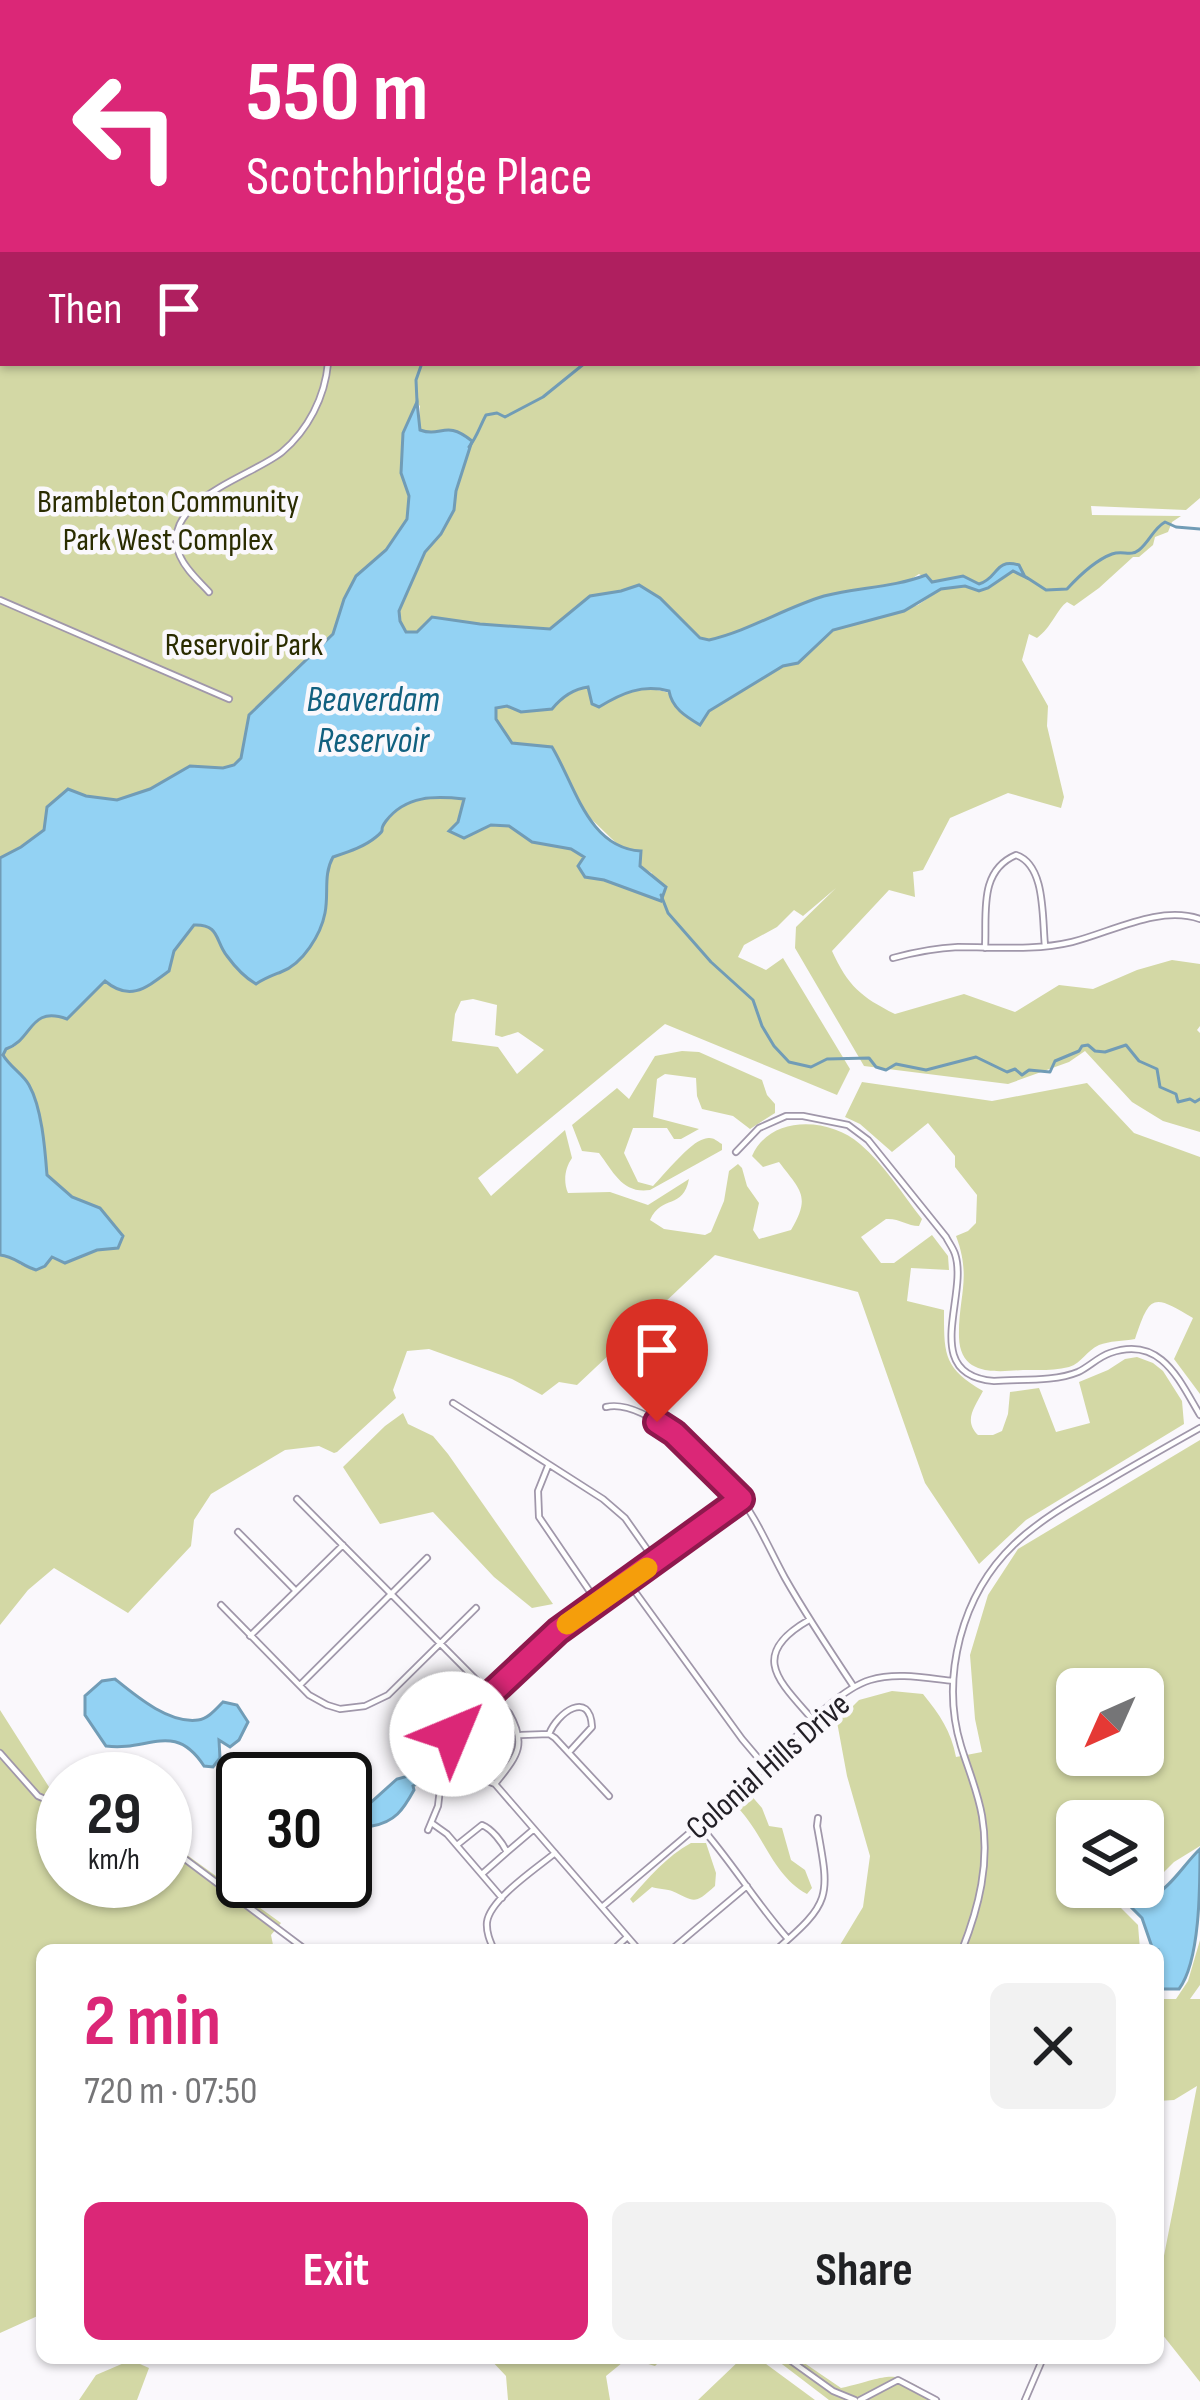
<!DOCTYPE html>
<meta charset="utf-8">
<style>
body{margin:0;font-family:"Sofia Sans Condensed",sans-serif;background:#f2f2f2;color:#202124;height:100vh;display:flex;flex-direction:column;font-size:45px;white-space:nowrap}
*{box-sizing:border-box;margin:0}
p{font-size:39px;color:#757577}
.icon{flex:none;width:66px;height:66px;fill:none;stroke:currentColor;stroke-width:2;stroke-linecap:round;stroke-linejoin:round}
.map{position:relative;flex:1;overflow:hidden}
.panel{position:absolute;left:36px;top:1944px;width:1128px;height:420px;display:flex;flex-direction:column;background:#fff;border-radius:18px;box-shadow:0 3px 9px #0004}
.panel>*{flex:none}
.guide{position:absolute;left:0px;top:0px;width:1200px;height:366px;box-shadow:0 3px 9px #0004;background:#db2777;color:#fff;overflow:hidden}
.needle{width:78px;rotate:225deg}
.fabs{position:absolute;left:1056px;top:1668px;display:grid;gap:24px}
.fabs a{display:grid;place-items:center;width:108px;height:108px;border-radius:18px;background:#fff;box-shadow:0 3px 9px #0004;font-size:60px}
.speed{position:absolute;left:36px;top:1752px;display:flex;gap:24px;font-size:60px;font-weight:700;text-align:center}
.speed>*{display:grid;place-content:center;width:156px;height:156px;border-radius:50%;background:#fff;box-shadow:0 3px 9px #0004;line-height:1}
.speed small{font-size:30px;font-weight:400}
.speed .limit{border:6px solid #111;border-radius:18px;background:#fff;color:#111}
.pin{position:absolute;display:grid;place-items:center;width:102px;height:102px;color:#fff;margin:-123px -51px;border-radius:50% 50% 50% 0;rotate:-45deg;box-shadow:0 0 12px #0007}
.pin .icon{rotate:45deg}
.me{position:absolute;width:132px;margin:-66px;rotate:45deg;stroke-linejoin:round;filter:drop-shadow(0 0 9px #0008)}
.turn{display:flex;align-items:center;gap:42px;height:252px;padding:0 48px;font-size:54px}
.turn .icon{width:156px;height:156px;stroke-width:2.5}
.turn b{display:block;font-size:84px;line-height:102px}
.then{display:flex;align-items:center;height:114px;padding:0 48px;background:#0003;gap:24px;font-size:45px}
.round{display:grid;place-items:center;flex:none;width:126px;height:126px;border-radius:18px;background:#f2f2f2}
.headline{display:flex;align-items:center;justify-content:space-between;height:204px;padding:0 48px}
h1{font-size:72px;font-weight:700;line-height:90px;color:#db2777}
.action{display:flex;gap:24px;margin-top:auto;padding:24px 48px}
.action a{flex:1;height:138px;border-radius:18px;background:#db2777;color:#fff;font-size:48px;font-weight:700;line-height:138px;text-align:center}
.action a+a{background:#f2f2f2;color:#202124}
.map>svg:first-child{display:block}
</style>
<div class="map">
<svg width="1200" height="2400" viewBox="0 0 1200 2400">
<rect width="100%" height="100%" fill="#faf8fc"/>
<path fill="#d3d8a5" fill-rule="evenodd" d="M992,0H1200V498L1186,510L1091,506L1092,515L1181,516L1172,522L1168,532L1155,537L1153,545L1139,557H1133L1099,588L1074,606L1067,602C1057,609 1052,627 1037,638L1029,634L1022,660L1048,706L1047,726L1064,797L1061,808L1008,793L950,818L923,870L913,872L915,897L889,890L832,951C848,986 861,997 895,1014L964,994L1015,1012L1059,985L1093,989L1137,970L1172,960L1200,964V1026L1197,1030L1200,1033V1132L1163,1121L1132,1102L1085,1051L1069,1062L1008,1084L864,1066L795,948L796,927L836,888L803,916L794,910L777,927L744,945L738,957L766,970L783,958L850,1069L837,1095L665,1024L478,1178L491,1196L565,1130L572,1158C565,1168 563,1181 568,1193L610,1192L648,1205L689,1179C683,1210 662,1194 650,1220L664,1229L705,1235L711,1232L724,1201L729,1171L738,1164L742,1168L747,1186L759,1203L753,1230L759,1239L791,1230C811,1196 801,1191 779,1162L763,1167L752,1156C770,1115 829,1117 860,1144C884,1164 903,1195 922,1219L919,1226C907,1226 899,1218 886,1219L861,1237L881,1263H894L932,1235L948,1256L949,1270L911,1268L907,1301L944,1310C944,1354 943,1368 983,1391C975,1407 963,1420 978,1435H993L1002,1431L1008,1414L1010,1392L1039,1388L1056,1432L1090,1423L1079,1382L1108,1370L1125,1359L1137,1357L1153,1363L1163,1371L1182,1401L1184,1424L1026,1520L979,1564L925,1483L858,1292L715,1255L577,1385L559,1382L542,1395L512,1379L429,1349L407,1351L393,1390L396,1398L337,1452L334,1453L319,1446L285,1450L211,1494L194,1520L191,1546L128,1613L54,1568L28,1590L0,1625V1255L11,1256L21,1265L52,1257L65,1263L98,1250L117,1248L100,1208L72,1197L47,1175C46,1149 42,1108 29,1085C23,1074 10,1067 3,1055L6,1048L14,1047L41,1016L51,1014L105,980L169,971L174,951L194,925C222,923 216,955 238,965C248,969 264,975 274,974C300,971 321,934 325,912C328,892 323,875 333,856L357,849L409,800L441,796L465,799L458,823L451,831L464,838L491,825L509,826L532,842L571,849L585,857V877L604,880L654,897L652,873L640,866L584,812L552,747L512,744L496,719V708L560,700L573,691L589,687C589,697 589,703 599,707C644,678 664,688 709,711L783,666L799,663L833,630L918,605L941,589L965,586L988,588L1019,565L979,584L963,576L932,582L919,574C893,593 857,588 826,596C785,606 750,631 709,640L700,639L677,614L639,585L621,591L590,596L550,629L480,624L433,617L417,632H406L238,796L44,830L21,847L0,858V360L3,363H1197V3H983ZM417,403L420,406L419,430L465,463L455,491L401,473L403,433ZM473,999L497,1005L495,1035L502,1037L518,1032L544,1050L517,1074L498,1047L452,1041L455,1014L461,1001Z
M682,1051L699,1052L762,1080L767,1095L775,1104V1113L750,1129L733,1116L702,1109L697,1096L696,1078L665,1074L657,1079L653,1117L699,1129L681,1139H674L667,1128H633L624,1153L638,1182L653,1186C663,1176 690,1142 704,1139C713,1136 715,1140 722,1144V1150L650,1190C623,1194 614,1173 599,1153L582,1151L572,1125L617,1088L629,1099L655,1056Z
M862,1082L992,1101L1087,1083L1134,1133L1200,1157V1394L1174,1359L1193,1318C1153,1294 1150,1294 1135,1339C1124,1341 1109,1341 1099,1345C1086,1351 1082,1363 1069,1367C1054,1371 1038,1370 1023,1370C995,1372 960,1376 959,1337C958,1297 972,1278 956,1236L968,1231L976,1223L977,1195L955,1167V1156L928,1123L892,1152L860,1124L845,1117Z
M403,1413L408,1424L433,1436L448,1454L553,1604L532,1608L494,1577L433,1512L380,1524L343,1467L385,1426Z
M1200,1440V1846L1174,1862L1150,1886L1131,1894L1123,1887H1143V1821H1077V1887H1117L1107,1894L1138,1925L1140,1950H837L863,1907L870,1856L847,1776L837,1722L859,1700L892,1691L923,1694C940,1715 951,1731 956,1757L982,1752L975,1719L970,1655L988,1595L1018,1549ZM1077,1689H1143V1755H1077Z
M0,1710L56,1798L63,1801V1881H165V1839L281,1923L271,1935L274,1950H42V2314L0,2333Z
M749,1793L762,1808L769,1826L782,1828L791,1860L805,1870L812,1888L807,1894C772,1875 764,1834 737,1807Z
M691,1843H706L716,1873L715,1886C693,1906 695,1901 672,1891C670,1890 654,1888 652,1887L633,1903L630,1899C648,1878 667,1856 691,1843Z
M1200,1940V1985L1190,1999H1200V2382L1158,2329L1162,2266L1197,2086L1174,2100L1158,2101V1999H1176L1188,1981Z
M489,2358H663L655,2366L628,2358L606,2376L610,2400H508L506,2376Z
M742,2358H758L815,2400H698Z
M774,2358H797L841,2388C897,2375 889,2367 940,2400H829Z
M131,2360L149,2368L137,2400H79L96,2375Z"/>
<path fill="#93d2f3" stroke="#719cb6" stroke-width="3" d="M417,402L420,430C442,438 445,419 472,441L456,491L454,510L441,534L425,552L399,611L400,621L406,632H417L432,617L480,624L550,629L590,596L621,591L639,585L660,598L700,638L709,640C749,631 784,608 824,596C857,587 892,588 926,575L932,582L963,576L979,584C999,578 994,558 1019,565L1025,577L1013,571L988,588L979,591L965,586L941,589L904,611L833,630L798,663L783,666L709,711L700,725C685,716 672,708 669,691C642,684 622,693 599,707L592,704L588,687C573,689 561,698 552,709L521,712L507,706L496,708V719L512,743L552,747C575,785 588,848 641,851L640,866L666,887L661,901L604,880L585,877L578,866L584,857L571,849L532,842L509,826L491,825L464,838L449,831L458,822L464,799C435,796 406,795 386,821C377,833 388,827 376,837C364,847 348,852 333,857C323,875 329,893 325,913C321,934 303,964 281,972C271,976 265,978 256,984C244,977 235,967 227,956C215,941 220,924 194,925L174,951L169,971C146,988 130,1002 105,981L67,1019C29,1005 33,1040 6,1049L3,1055C10,1067 23,1074 29,1085C42,1108 45,1149 47,1175L72,1197L100,1208L123,1236L118,1248L97,1250L65,1263L52,1257L45,1266L36,1270C22,1266 14,1256 0,1255V858L21,847L44,830L47,807L68,789L86,796L117,800L150,789L190,766L223,768L234,765L241,758L249,715L333,634L344,599L356,576L386,550L407,519L409,496L401,473L403,433Z
M115,1679C136,1696 169,1724 198,1720C208,1719 216,1709 223,1702L237,1705L248,1722L239,1740L230,1747L219,1740L220,1758L213,1767L204,1766C174,1720 148,1752 106,1746L85,1715V1696L102,1681Z
M412,1775L423,1780L413,1786L414,1790C403,1810 395,1822 372,1826L357,1815L397,1779Z
M1200,1849C1200,1888 1200,1961 1179,1989H1158V1950H1150L1152,1947L1142,1918L1118,1894L1123,1890C1155,1918 1178,1869 1200,1849Z"/>
<g fill="none" stroke-linecap="round" stroke-linejoin="round">
<path stroke="#719cb6" stroke-width="3" d="M417,402L416,380L422,363
M469,447C477,437 480,426 486,415L497,413L505,417L543,397L585,363
M1026,577L1046,590L1067,589C1078,577 1096,560 1112,554C1123,550 1130,557 1139,550C1150,541 1153,529 1165,522L1176,527L1200,529
M661,895L668,913L711,962L753,1000L762,1026L774,1046L789,1062L811,1067L827,1059L869,1058L876,1067L886,1070L896,1064L926,1070L976,1057L1007,1072L1015,1069L1022,1075L1029,1070L1050,1072L1055,1061L1079,1051L1082,1046L1088,1045L1095,1051L1105,1052L1126,1045L1139,1061L1157,1069L1160,1087L1176,1094L1178,1102L1190,1099L1195,1102L1200,1099"/>
<defs>
<path id="street" d="M200,0L203,3
M0,121L3,124
M0,141L3,137
M0,203L3,204
M209,592C199,581 186,570 180,556C156,502 253,476 282,452C308,430 325,397 328,363
M0,600L229,699
M985,948C987,914 978,871 1016,855C1046,865 1042,918 1045,946
M893,958C915,952 936,948 958,947C997,947 1034,951 1072,942C1112,932 1159,905 1200,919
M736,1152L759,1128L786,1116H803L848,1125L868,1140L946,1237C949,1243 953,1248 955,1254C969,1295 919,1375 994,1381C1020,1379 1054,1382 1078,1372C1089,1367 1098,1357 1110,1353C1161,1335 1179,1380 1200,1415
M453,1403L603,1499L625,1518L656,1562
M606,1407C645,1398 710,1462 734,1490C755,1514 769,1549 785,1578C806,1615 830,1651 854,1687
M548,1466L538,1491L539,1517L597,1602
M297,1499L509,1713C528,1746 516,1757 495,1784
M238,1532L296,1591
M628,1582L742,1739L764,1765
M221,1605L309,1695L327,1705L340,1709L365,1706L388,1695L476,1608
M809,1620C748,1655 779,1681 813,1720
M250,1636L343,1545
M300,1685L427,1558
M549,1734C557,1713 590,1689 592,1727L571,1750
M521,1735L549,1734L555,1738L609,1796
M0,1753L38,1796L63,1807
M440,1776L477,1777L495,1784L639,1950
M433,1824L447,1834L502,1898
M700,1826C732,1862 756,1903 788,1939
M428,1830L438,1806L445,1747L462,1721L558,1631L741,1499
M165,1844L306,1950
M457,1845L482,1825C492,1829 502,1842 507,1852L482,1874
M507,1852L534,1829
M602,1907C656,1861 711,1816 764,1768C792,1743 834,1691 870,1680C896,1672 926,1678 953,1681
M494,1950C490,1941 486,1932 487,1922C490,1899 537,1868 555,1853
M613,1950L626,1938
M671,1950L747,1886
M776,1950C832,1902 830,1897 817,1826L818,1818
M962,1950C979,1907 990,1863 982,1816C978,1792 968,1769 961,1746C950,1710 951,1673 960,1638C982,1555 1034,1523 1104,1483C1136,1464 1168,1446 1200,1428
M787,2358L833,2391L855,2400
M860,2400L898,2380L936,2400
M1025,2400L1043,2358"/>
<path id="secondary" d="M258,3L259,0
M0,238L3,241
M0,249L3,251"/>
<path id="primary" d="M911,3L921,0
M954,3L961,0
M0,301L3,297
M0,327L3,322"/>
</defs>
<use href="#street" stroke="#a097aa" stroke-width="8"/>
<use href="#secondary" stroke="#a097aa" stroke-width="12"/>
<use href="#primary" stroke="#d3d2d4" stroke-width="14"/>
<use href="#street" stroke="#fff" stroke-width="4.5"/>
<use href="#secondary" stroke="#fce6ce" stroke-width="9"/>
<use href="#primary" stroke="#face9e" stroke-width="10"/>
</g>
<g fill="none" stroke-linecap="round" stroke-linejoin="round">
<defs>
<path id="route" d="M452,1734L462,1721L558,1631L741,1499L674,1433L657,1422"/>
</defs>
<use href="#route" stroke="#8e194d" stroke-width="30"/>
<use href="#route" stroke="#db2777" stroke-width="21"/>
<path stroke="#f59e0b" stroke-width="21" d="M567,1624L647,1568"/>
</g>
<g text-anchor="middle" stroke-width="9" stroke-linejoin="round" paint-order="stroke">
<g font-size="33" fill="#2a2c00" stroke="#faf8fc">
<text x="168" y="512">Brambleton Community<tspan x="168" dy="38">Park West Complex</tspan></text>
<text x="244" y="655">Reservoir Park</text>
</g>
<g font-size="33" fill="#221f26" stroke="#faf8fc">
<text transform="translate(767 1765) rotate(-41)" y="12">Colonial Hills Drive</text>
</g>
<g font-size="36" font-style="italic" fill="#11607f" stroke="#faf8fc">
<text x="373" y="711">Beaverdam<tspan x="373" dy="41">Reservoir</tspan></text>
</g>
</g>
</svg>
<div class="fabs">
<a><svg class="needle" viewBox="-14 -14 28 28"><path d="M0-13l5 13h-10z" fill="#e53935"/><path d="M0 13l5-13h-10z" fill="#757577"/></svg></a>
<a><svg class="icon" aria-label="layers" viewBox="0 0 24 24"><path d="M12 4l9 5-9 5-9-5zM3 14l9 5 9-5"/></svg></a>
</div>
<div class="speed"><div>29<small>km/h</small></div><div class="limit">30</div></div>
<div class="pin" style="left:657px;top:1422px;background:#d93025"><svg class="icon" aria-label="arrive" viewBox="0 0 24 24"><path d="M6 21V4h12l-3 4 3 4H6"/></svg></div>
<svg class="me" style="left:452px;top:1734px" viewBox="-20 -20 40 40"><circle r="19" fill="#fff"/><path d="M0-13L10 11 0 6-10 11z" fill="#db2777"/></svg>
<div class="guide">
<div class="turn"><svg class="icon" aria-label="left" viewBox="0 0 24 24"><path d="M17 20v-9H6M10 6l-5 5 5 5"/></svg><div><b>550 m</b>Scotchbridge Place</div></div>
<div class="then">Then<svg class="icon" aria-label="arrive" viewBox="0 0 24 24"><path d="M6 21V4h12l-3 4 3 4H6"/></svg></div>
</div>
<section class="panel">
<div class="headline"><div><h1>2 min</h1><p>720 m · 07:50</p></div><a class="round"><svg class="icon" aria-label="close" viewBox="0 0 24 24"><path d="M6 6l12 12M18 6L6 18"/></svg></a></div>
<div class="action"><a>Exit</a><a>Share</a></div>
</section>
</div>
